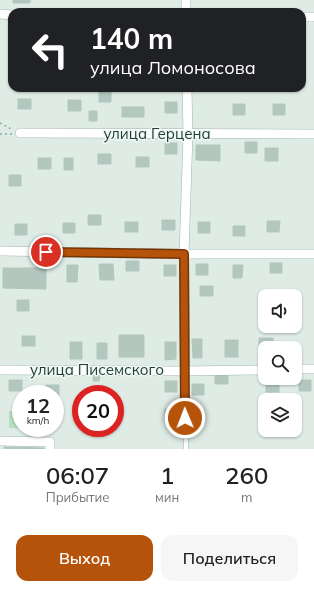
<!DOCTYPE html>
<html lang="ru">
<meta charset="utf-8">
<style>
body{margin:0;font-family:Mulish,sans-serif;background:#f6f6f6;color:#222;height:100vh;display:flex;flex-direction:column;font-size:15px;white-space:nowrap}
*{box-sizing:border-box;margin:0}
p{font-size:13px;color:#767676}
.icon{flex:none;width:22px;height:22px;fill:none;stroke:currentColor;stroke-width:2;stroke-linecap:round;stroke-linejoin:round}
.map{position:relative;height:449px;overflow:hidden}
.details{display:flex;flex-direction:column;background:#fff;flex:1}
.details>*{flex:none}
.banner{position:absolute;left:8px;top:8px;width:298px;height:84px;border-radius:12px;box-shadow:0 1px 3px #0004;background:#202124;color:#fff;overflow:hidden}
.buttons{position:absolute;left:258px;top:289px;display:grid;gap:8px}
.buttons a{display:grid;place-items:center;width:44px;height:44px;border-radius:8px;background:#fff;box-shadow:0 1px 3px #0004;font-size:20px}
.speed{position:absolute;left:12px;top:385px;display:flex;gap:8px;font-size:20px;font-weight:700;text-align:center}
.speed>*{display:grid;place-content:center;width:52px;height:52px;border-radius:50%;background:#fff;box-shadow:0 1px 3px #0004;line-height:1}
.speed small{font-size:10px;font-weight:400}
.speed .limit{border:6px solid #d22;background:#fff;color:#111}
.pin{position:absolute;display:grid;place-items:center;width:34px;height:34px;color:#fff;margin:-17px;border:2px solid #fff;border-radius:50%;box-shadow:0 1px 4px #0007}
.me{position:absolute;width:44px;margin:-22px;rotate:359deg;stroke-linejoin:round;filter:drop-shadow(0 0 3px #0008)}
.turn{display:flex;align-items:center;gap:14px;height:84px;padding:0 16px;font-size:18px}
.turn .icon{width:52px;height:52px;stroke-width:2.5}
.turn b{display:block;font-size:28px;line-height:34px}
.eta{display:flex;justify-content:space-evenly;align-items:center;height:68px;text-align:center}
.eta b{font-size:24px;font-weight:600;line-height:28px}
.button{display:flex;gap:8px;margin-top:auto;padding:8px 16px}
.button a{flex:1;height:46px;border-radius:12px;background:#b45309;color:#fff;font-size:16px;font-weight:600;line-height:46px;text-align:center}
.button a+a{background:#f6f6f6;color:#222}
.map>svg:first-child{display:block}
</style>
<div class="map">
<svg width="314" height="449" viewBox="0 0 314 449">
<rect width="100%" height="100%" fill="#dfece6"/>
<path fill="#b5dfc1" d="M9,411L21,412V428H54V429L9,428Z"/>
<path fill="#b4c7bf" stroke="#b0c6bd" d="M13,0H30V3H13Z
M302,77H305V87H302Z
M99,92H111V102H99Z
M18,99H31V109H18Z
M68,100H81V111H68Z
M165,102H177V113H165Z
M233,104H245V115H233Z
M273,104H285V115H273Z
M122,107H144V117H122Z
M89,111H97V121H89Z
M245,142H257V153H245Z
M165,143H177V154H165Z
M196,145H220V161L196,160Z
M265,148H278V161H265Z
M98,154H111V164H98Z
M136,157H149V167H136Z
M38,158H51V169H38Z
M64,158H73V170H64Z
M9,175H21V186H9Z
M88,215H101V225H88Z
M162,220H175V230H162Z
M267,221H280L279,232H267Z
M125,222H138V232H125Z
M198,222H210V233H198Z
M63,223H75V233H63Z
M15,224H27V235H15Z
M233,226H245V236H233Z
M126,261H139V271H126Z
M270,263H282V273H270Z
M99,264H113L114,280H100Z
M196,264H208V275H196Z
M67,265H78L77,282H67Z
M164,265H176V276H164Z
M233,265H243L242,278H233Z
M3,268H46V289L3,288Z
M200,286H213V296H200Z
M17,300H29V311H17Z
M119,335H144V357H119Z
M22,336H35V346H22Z
M259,338H273V348H265V360H259Z
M192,339H202V358H193Z
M225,340H238V357H225Z
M70,342H82V359H70Z
M165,342H176V359L165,360Z
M97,343H107V359H97Z
M94,374H100L99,381H93Z
M215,374H228V384H215Z
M9,380H22V391H9Z
M299,380H311V391H299Z
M165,381H177V392H165Z
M266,382H279V392H266Z
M192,384H204V395H192Z
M46,385H59V396H55V394H46Z
M165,409H178V419H165Z
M4,447L44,448V449H4Z"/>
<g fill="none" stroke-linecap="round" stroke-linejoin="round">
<defs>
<path id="service" d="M185,371L186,449"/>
<path id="minor" d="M186,12V0
M0,14L12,15
M302,17H314
M20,133L314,134
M0,251L184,254H314
M295,369H314
M0,370L185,371L265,370
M185,371L184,254L188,135L187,88
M0,441L50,442V449"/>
</defs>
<use href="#service" stroke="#a1b4ad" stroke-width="5.5"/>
<use href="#minor" stroke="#a1b4ad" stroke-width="10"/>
<path stroke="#7cb2a2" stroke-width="1.5" stroke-dasharray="2 3" stroke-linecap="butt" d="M0,123L13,130
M0,134H12"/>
<use href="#service" stroke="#fff" stroke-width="4.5"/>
<use href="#minor" stroke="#fff" stroke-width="9"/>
</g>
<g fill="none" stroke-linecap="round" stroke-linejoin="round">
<defs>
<path id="route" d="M46,252L184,254L185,418"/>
</defs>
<use href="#route" stroke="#753606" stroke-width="10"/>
<use href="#route" stroke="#b45309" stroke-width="7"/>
</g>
<g text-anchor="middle" stroke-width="3" stroke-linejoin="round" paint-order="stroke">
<g font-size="15" fill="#1e3d35" stroke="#eff8f4">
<text x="157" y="139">улица Герцена</text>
<text x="97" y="375">улица Писемского</text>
</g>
</g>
</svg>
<div class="buttons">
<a><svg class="icon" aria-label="sound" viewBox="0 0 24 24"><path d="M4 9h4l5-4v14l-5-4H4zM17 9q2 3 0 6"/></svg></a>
<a><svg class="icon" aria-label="search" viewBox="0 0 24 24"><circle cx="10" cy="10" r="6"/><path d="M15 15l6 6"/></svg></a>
<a><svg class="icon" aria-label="layers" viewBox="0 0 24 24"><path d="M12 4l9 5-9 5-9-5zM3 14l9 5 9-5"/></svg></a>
</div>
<div class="speed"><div>12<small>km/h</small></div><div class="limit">20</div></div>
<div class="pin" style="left:46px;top:252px;background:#d93025"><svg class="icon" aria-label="arrive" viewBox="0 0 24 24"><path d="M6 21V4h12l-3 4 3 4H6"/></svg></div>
<svg class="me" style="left:185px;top:418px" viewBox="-20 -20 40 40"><circle r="17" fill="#b45309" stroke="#fff" stroke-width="3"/><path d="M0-11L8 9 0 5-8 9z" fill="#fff"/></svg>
<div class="banner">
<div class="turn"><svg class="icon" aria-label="left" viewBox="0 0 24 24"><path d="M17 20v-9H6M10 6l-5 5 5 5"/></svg><div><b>140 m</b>улица Ломоносова</div></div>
</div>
</div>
<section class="details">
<div class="eta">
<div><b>06:07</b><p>Прибытие</p></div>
<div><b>1</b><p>мин</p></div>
<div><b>260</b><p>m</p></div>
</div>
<div class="button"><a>Выход</a><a>Поделиться</a></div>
</section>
